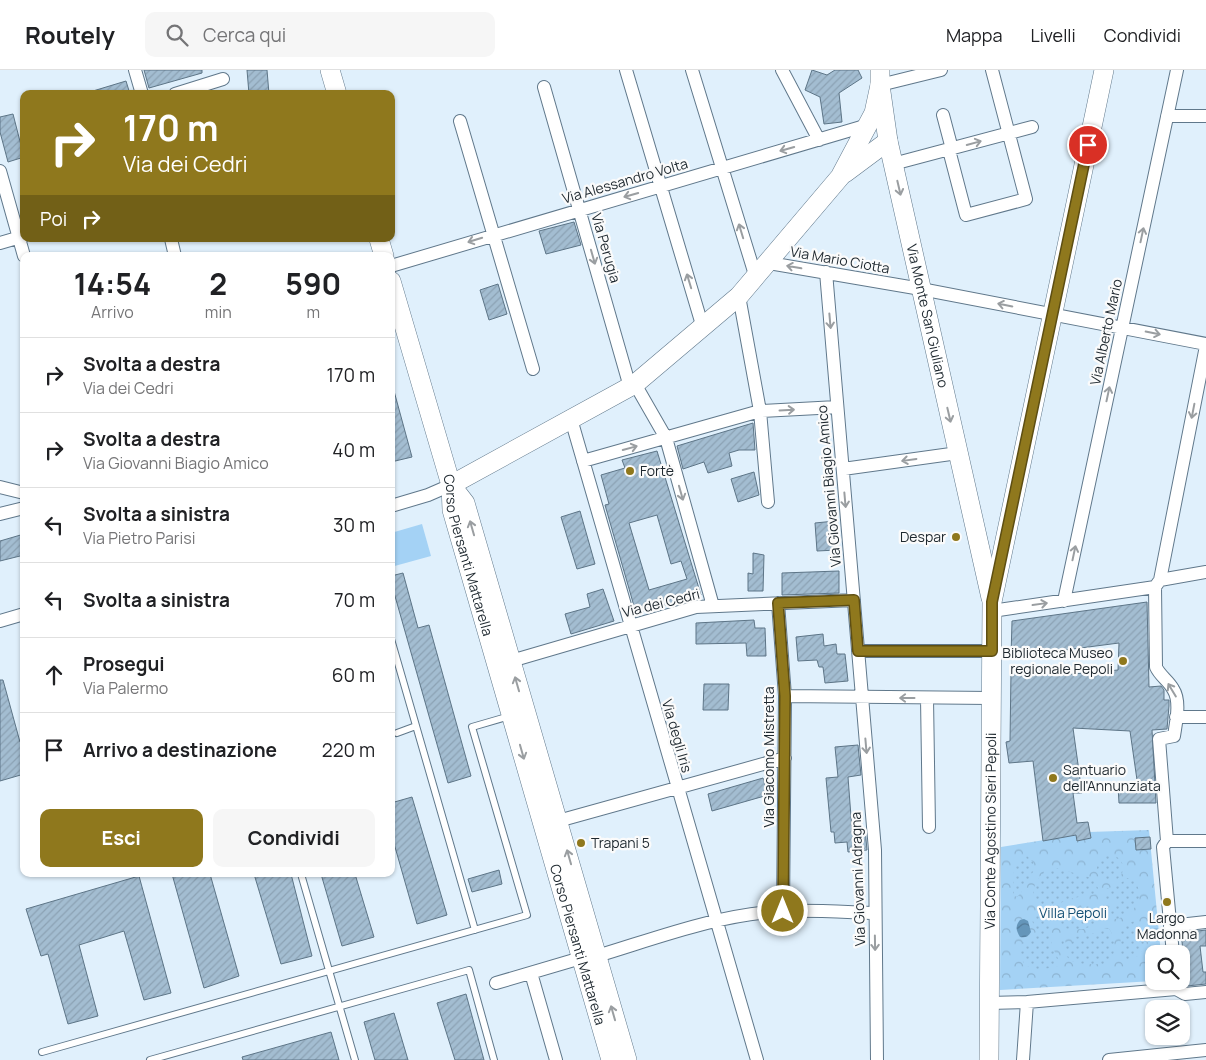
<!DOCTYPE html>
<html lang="it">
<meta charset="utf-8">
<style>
body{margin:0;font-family:Manrope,sans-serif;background:#f6f6f6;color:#202124;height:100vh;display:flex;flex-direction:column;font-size:19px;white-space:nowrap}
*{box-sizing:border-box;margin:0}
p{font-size:16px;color:#757577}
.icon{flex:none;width:28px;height:28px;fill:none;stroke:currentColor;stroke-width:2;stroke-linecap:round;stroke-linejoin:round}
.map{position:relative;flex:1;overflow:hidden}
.side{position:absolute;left:20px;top:182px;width:375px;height:625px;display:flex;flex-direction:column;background:#fff;border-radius:10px;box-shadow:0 1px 4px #0004}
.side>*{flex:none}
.hud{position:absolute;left:20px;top:20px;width:375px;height:152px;border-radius:10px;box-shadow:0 1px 4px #0004;background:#8f781d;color:#fff;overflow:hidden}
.fabs{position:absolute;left:1145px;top:875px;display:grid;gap:10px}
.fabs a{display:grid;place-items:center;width:45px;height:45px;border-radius:10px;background:#fff;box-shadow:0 1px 4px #0004;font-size:25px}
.pin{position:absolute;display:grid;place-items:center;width:42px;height:42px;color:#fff;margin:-21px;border:2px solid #fff;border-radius:50%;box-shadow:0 1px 5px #0007}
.me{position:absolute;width:55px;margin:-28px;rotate:0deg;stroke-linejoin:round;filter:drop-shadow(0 0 4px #0008)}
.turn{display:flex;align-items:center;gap:18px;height:105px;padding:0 20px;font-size:22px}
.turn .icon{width:65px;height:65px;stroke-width:2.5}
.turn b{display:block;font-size:35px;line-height:42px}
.then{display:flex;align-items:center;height:48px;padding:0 20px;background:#0003;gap:10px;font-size:19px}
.eta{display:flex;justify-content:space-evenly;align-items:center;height:85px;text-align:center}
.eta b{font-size:30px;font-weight:700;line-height:35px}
.action{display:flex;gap:10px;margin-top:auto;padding:10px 20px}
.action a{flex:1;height:58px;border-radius:10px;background:#8f781d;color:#fff;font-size:20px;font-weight:700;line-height:58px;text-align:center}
.action a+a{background:#f6f6f6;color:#202124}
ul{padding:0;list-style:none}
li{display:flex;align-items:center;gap:15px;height:75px;padding:0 20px;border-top:1px solid #e0e0e0}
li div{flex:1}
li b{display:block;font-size:19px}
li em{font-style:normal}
header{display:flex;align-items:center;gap:30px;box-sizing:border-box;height:70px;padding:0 25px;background:#fff;border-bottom:1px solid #e0e0e0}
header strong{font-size:24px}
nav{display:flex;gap:28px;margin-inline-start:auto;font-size:18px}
.search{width:350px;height:45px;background:#f6f6f6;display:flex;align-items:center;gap:12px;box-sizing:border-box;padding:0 18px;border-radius:10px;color:#757577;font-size:19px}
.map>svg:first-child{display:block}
</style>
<header>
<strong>Routely</strong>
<div class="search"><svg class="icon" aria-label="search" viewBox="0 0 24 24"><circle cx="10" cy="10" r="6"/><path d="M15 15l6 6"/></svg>Cerca qui</div>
<nav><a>Mappa</a><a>Livelli</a><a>Condividi</a></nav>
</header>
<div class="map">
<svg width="1206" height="990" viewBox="0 0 1206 990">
<defs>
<pattern id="forest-crowns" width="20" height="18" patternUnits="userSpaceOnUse" patternTransform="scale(1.25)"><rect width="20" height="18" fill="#a4d2f5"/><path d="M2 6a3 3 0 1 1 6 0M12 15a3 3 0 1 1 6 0" fill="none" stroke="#8db4d2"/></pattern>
<pattern id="garden-dots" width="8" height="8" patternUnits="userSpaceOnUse" patternTransform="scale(1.25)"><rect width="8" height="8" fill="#a4d2f5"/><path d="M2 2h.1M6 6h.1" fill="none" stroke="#8db4d2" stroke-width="1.8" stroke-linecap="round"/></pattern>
<pattern id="water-waves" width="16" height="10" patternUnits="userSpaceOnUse" patternTransform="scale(1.25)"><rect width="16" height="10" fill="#6596ba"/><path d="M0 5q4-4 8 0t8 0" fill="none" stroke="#537a98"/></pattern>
<pattern id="building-hatch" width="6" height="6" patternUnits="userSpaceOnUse" patternTransform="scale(1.25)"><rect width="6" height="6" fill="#a3bdd1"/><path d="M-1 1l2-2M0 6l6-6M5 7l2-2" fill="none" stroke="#8ca2b4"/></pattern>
</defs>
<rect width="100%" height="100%" fill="#e0f0fc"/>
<path fill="url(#forest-crowns)" d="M1149,760L1161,884H1154V911L1000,920L1001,777L1076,765L1077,771L1090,768L1089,762Z"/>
<path fill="url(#garden-dots)" d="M1097 798a13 13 0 1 1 26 0a13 13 0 1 1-26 0Z
M1027,786L1033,792L1035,799C1028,808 1026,819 1017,827L1013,825L1014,799L1020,788Z
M1056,798L1092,808L1098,818L1096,824C1079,828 1068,826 1054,838L1040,837C1028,823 1034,814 1044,801Z
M1127,808H1132C1148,825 1135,846 1115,849L1109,843L1108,837H1114V830H1106L1105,819L1117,816Z
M1081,835C1093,835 1100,836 1101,849C1090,860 1078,861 1063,858L1058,849L1067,839L1075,836L1076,850L1085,849Z
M1042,845L1047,847L1051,851L1050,867L1053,878L1061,895C1040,902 1015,903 1022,873L1029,871L1036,862L1031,847Z
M1135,851L1142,855C1147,873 1145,888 1125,891L1120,887L1121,858L1123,854Z
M1103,858L1109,859C1115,865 1117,886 1109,892C1105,895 1099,894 1094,894C1075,895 1064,892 1061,870L1064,868L1066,873L1073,872L1072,867L1090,865Z"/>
<path fill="#a4d2f5" d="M422,454L431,486L391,497V463Z"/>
<path fill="url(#water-waves)" d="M1024,849L1028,851L1031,862C1028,867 1025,868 1020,867C1016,860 1015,856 1020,850Z"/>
<path fill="url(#building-hatch)" stroke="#5d7587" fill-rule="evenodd" d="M144,0H202V3L149,18Z
M247,0H267L269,24H249Z
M812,0L827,5L835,0H858L862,8L839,23L842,52L824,54L820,27L805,20Z
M126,11L130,24H94L93,21Z
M13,44L24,87L8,92L0,62V47Z
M574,152L581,175L546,184L539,161Z
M498,214L507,244L489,250L480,220Z
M394,321L412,387L391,392V322Z
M753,353L755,380H739L729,383L732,396L708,403L704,392L683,399L677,376Z
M657,381L701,525L636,543L605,435L609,434L601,405L625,398L622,390ZM657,445L671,494L681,491L687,509L649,520L629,453Z
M754,402L759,425L738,432L731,409Z
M580,441L595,494L577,499L561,447Z
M835,451L837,480L817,481L815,453Z
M24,464V485L0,491V471Z
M753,483L764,485L763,521H748V503L753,504Z
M839,501V523L782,525V503Z
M403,503L418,558L429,555L471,706L448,713L391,512V506Z
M603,519L614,551L571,564L565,544L590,537L587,524Z
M1147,532L1149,617L1161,616L1164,620V630H1169V636L1167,659L1152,660L1156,733H1119L1118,716L1138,717L1130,661L1073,658L1082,723H1073L1077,753L1088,752L1091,768L1077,771L1076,765L1043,771L1033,691L1009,693L1006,672L1010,671L1011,601L1062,599V605L1118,600L1119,573L1011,587L1012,551Z
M754,550L755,558H765L766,586H747L746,573L696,574V553Z
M823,564L824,576L836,574L837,584H845L848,611L825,613L823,597H819L817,590L798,591L796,567Z
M0,610H3L20,672L24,671V704L0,711Z
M704,614H729L728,640H703Z
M858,675L861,705L848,707L852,760L865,759L867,780L848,782L847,772L835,773L834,762H831L826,708L838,707L835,677Z
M763,708L768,725L712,741L708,724Z
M412,727L447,845L417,854L391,763V733Z
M1150,767L1151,779L1136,780L1135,768Z
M499,800L502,814L472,822L468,809Z
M172,804H210L239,906L204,918Z
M254,804H291L312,886L281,894Z
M321,804H355L374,867L342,876Z
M139,806L171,923L144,930L124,861L79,875L98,946L68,954L48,884L41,886L26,839Z
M1206,860V876H1200L1203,902H1206V914L1187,916L1181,863Z
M466,924L484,990H455L437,933Z
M394,943L408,990H375L364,952Z
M331,962L339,990H243L242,987Z"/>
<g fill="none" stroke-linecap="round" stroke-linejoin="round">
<defs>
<path id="lane" d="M391,569L475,860
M397,663L416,656
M301,804L355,990
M42,982L527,845L472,657L510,646
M150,990L469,900L494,990"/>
<path id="street" d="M135,0L142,24
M626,0L703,258
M692,0L756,208
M782,0L819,70
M880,15L941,0
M544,17L630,317
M175,24L223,9
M943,45L952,79
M1167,46H1206
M460,51L533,299
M949,80L966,145L1026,129L992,0
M893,94L1032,57
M0,101L24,186
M171,169L175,186
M0,173L24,166
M769,193L921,219L1206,274
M391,196L868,55
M826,202L875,780L877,990
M739,226L760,341L768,432
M635,314L666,368L713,536
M571,349L757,990
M583,391L760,341L837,337
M843,399L958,383
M0,417L24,423
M391,436L428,425L451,415
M0,444L24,438
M1160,510L1206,502
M1155,517L1156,597C1160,606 1168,610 1173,619C1181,631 1176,652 1174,666L1159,669L1167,771
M1155,517L1160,510L1206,276
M1064,531L1177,0
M778,533L785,626L783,841
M992,541L1155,517
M0,551L24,544
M858,581H992
M511,591L696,537L854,530
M785,626L991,628
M927,628L929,757
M1176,647H1206
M558,751L785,688
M1170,856L1206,852
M1173,884L1163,777L1167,771H1206
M597,886C657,868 719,844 783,841C813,840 845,842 875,843
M531,903L556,990
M496,913L581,888
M989,933L1027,932L1176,919L1185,924L1206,922
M1023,990L1027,932
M1109,990L1206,980"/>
<g id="secondary">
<path d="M330,0L337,24"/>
<path id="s1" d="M880,0V15L888,71L991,528"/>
<path d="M845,103L888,71"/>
<path d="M379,169L384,186"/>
<path id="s2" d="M391,211L451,415L452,440L611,990"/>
<path d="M451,415L635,314L739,226L840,107L874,43L880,15"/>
<path d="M451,415L465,433L627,990"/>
<path id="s3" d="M989,990L992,532L1104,0"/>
</g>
</defs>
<use href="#lane" stroke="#60788b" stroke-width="8"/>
<use href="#street" stroke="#60788b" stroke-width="14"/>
<use href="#secondary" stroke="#60788b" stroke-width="20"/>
<use href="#lane" stroke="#fff" stroke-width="6"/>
<use href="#street" stroke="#fff" stroke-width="12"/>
<use href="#secondary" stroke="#fff" stroke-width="19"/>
</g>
<defs><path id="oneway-shaft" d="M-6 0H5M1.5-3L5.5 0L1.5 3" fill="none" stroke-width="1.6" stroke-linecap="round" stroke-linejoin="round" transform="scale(1.25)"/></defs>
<g stroke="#9a9ea1">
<use href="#oneway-shaft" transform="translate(974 73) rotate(-15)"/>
<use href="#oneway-shaft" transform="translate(787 79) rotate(164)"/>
<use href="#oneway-shaft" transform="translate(899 118) rotate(77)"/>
<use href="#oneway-shaft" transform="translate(631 125) rotate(164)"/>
<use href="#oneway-shaft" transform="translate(741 161) rotate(-107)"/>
<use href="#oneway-shaft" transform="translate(1142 165) rotate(-78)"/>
<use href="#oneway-shaft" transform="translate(475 170) rotate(163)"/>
<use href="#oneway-shaft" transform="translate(593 187) rotate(74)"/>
<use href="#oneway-shaft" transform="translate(794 197) rotate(-170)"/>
<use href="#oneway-shaft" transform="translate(689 211) rotate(-107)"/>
<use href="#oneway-shaft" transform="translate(1005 235) rotate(-169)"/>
<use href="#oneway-shaft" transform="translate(830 251) rotate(85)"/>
<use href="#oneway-shaft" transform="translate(1153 263) rotate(11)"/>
<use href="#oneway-shaft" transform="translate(1108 324) rotate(-78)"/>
<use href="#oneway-shaft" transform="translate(787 340) rotate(-3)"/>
<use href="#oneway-shaft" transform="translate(1193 341) rotate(101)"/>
<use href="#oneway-shaft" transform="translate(949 345) rotate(77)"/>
<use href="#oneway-shaft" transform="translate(630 378) rotate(-15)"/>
<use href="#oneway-shaft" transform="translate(909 390) rotate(172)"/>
<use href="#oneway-shaft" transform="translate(681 423) rotate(74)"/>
<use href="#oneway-shaft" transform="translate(845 430) rotate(85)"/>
<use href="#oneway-shaft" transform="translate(472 458) rotate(-106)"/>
<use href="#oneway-shaft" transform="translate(1074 483) rotate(-78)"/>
<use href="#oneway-shaft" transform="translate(1040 534) rotate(-8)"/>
<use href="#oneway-shaft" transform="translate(517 614) rotate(-106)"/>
<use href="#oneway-shaft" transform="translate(1172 620) rotate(-121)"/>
<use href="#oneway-shaft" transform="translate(907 628) rotate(-180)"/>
<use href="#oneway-shaft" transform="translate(866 676) rotate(85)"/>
<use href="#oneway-shaft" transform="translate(522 682) rotate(74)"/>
<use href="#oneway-shaft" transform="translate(569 787) rotate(-106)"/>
<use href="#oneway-shaft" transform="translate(875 873) rotate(89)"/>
<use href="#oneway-shaft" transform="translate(613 943) rotate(-106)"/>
</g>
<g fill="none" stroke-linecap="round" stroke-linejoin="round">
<defs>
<path id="route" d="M783,841L785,626L778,533L854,530L858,581H992V532L1088,75"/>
</defs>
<use href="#route" stroke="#5d4e13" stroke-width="12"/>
<use href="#route" stroke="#8f781d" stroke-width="9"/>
</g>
<g fill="#8f781d" stroke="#fbfbfb" stroke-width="2">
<circle cx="630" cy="401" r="5"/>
<circle cx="956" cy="467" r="5"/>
<circle cx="1123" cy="591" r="5"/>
<circle cx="1053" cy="708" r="5"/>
<circle cx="581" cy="773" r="5"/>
<circle cx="1167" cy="832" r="5"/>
</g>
<g text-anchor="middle" stroke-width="4.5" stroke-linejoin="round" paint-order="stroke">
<g font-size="14" fill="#1e282f" stroke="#fbfbfb">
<text transform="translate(625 111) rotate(-16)" y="5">Via Alessandro Volta</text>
<text transform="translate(606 178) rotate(74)" y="5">Via Perugia</text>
<text transform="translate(840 190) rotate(10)" y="5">Via Mario Ciotta</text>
<text dy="5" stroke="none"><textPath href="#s1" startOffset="251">Via Monte San Giuliano</textPath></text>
<text transform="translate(1106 262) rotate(-78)" y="5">Via Alberto Mario</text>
<text transform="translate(829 416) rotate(-95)" y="5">Via Giovanni Biagio Amico</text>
<text dy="5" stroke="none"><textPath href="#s2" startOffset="285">Corso Piersanti Mattarella</textPath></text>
<text transform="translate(661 533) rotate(-14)" y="5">Via dei Cedri</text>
<text transform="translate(677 666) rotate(74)" y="5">Via degli Iris</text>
<text transform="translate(769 687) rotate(-90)" y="5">Via Giacomo Mistretta</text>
<text dy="5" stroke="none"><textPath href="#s3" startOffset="229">Via Conte Agostino Sieri Pepoli</textPath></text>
<text transform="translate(858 809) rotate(-92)" y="5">Via Giovanni Adragna</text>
<text dy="5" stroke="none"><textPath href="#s2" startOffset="690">Corso Piersanti Mattarella</textPath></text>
</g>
<g font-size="14" fill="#1e282f" stroke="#fbfbfb" text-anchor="start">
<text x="640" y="406">Fortè</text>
<text x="946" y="472" text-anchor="end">Despar</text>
<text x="1113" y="588" text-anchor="end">Biblioteca Museo<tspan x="1113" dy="16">regionale Pepoli</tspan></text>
<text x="1063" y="705">Santuario<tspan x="1063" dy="16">dell'Annunziata</tspan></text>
<text x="591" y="778">Trapani 5</text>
<text x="1167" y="853" text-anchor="middle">Largo<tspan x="1167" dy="16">Madonna</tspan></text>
</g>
<g font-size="14" fill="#155075" stroke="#fbfbfb">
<text x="1073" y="848">Villa Pepoli</text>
</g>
</g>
</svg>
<div class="fabs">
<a><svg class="icon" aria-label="search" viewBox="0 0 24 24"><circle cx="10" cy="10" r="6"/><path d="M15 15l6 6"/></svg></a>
<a><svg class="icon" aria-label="layers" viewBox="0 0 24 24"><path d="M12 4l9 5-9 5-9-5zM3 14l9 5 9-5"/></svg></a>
</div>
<div class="pin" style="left:1088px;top:75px;background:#d93025"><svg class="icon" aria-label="arrive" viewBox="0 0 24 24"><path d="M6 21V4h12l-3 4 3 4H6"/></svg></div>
<svg class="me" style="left:783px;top:841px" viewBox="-20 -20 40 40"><circle r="17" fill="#8f781d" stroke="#fff" stroke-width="3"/><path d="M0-11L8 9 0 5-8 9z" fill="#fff"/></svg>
<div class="hud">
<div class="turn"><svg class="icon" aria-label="right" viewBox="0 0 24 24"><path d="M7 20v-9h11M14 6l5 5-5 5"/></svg><div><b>170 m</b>Via dei Cedri</div></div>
<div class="then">Poi<svg class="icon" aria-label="right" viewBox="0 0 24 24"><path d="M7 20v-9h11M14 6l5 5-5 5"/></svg></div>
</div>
<section class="side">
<div class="eta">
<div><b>14:54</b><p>Arrivo</p></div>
<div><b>2</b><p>min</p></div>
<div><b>590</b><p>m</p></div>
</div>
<ul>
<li><svg class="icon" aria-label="right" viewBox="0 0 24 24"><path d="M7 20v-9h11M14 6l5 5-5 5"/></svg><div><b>Svolta a destra</b><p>Via dei Cedri</p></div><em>170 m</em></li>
<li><svg class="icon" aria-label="right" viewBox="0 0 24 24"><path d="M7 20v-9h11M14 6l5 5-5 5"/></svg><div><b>Svolta a destra</b><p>Via Giovanni Biagio Amico</p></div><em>40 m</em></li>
<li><svg class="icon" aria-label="left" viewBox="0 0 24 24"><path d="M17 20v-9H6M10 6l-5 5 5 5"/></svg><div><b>Svolta a sinistra</b><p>Via Pietro Parisi</p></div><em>30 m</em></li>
<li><svg class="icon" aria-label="left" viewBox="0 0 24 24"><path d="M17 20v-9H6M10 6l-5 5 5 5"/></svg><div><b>Svolta a sinistra</b></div><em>70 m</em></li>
<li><svg class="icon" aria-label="ahead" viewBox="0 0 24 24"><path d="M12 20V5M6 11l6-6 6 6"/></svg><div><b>Prosegui</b><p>Via Palermo</p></div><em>60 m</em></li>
<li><svg class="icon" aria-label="arrive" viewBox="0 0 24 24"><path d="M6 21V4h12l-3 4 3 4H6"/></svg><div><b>Arrivo a destinazione</b></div><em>220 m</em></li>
</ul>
<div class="action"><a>Esci</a><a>Condividi</a></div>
</section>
</div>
